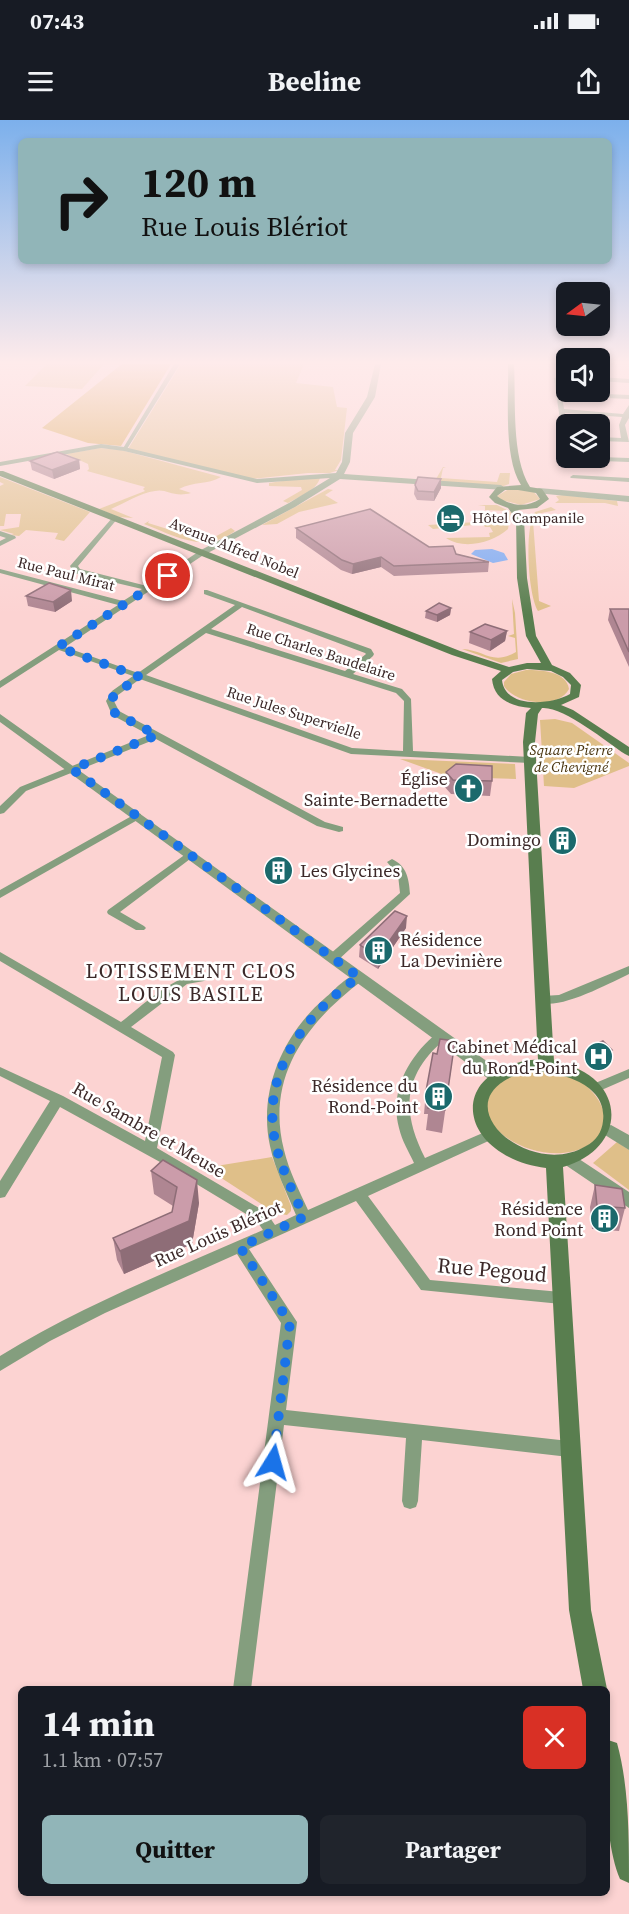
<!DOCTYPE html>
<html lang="fr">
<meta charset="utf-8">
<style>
body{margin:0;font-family:"Source Serif 4",serif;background:#20242c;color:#f1f3f6;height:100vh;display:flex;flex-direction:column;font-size:22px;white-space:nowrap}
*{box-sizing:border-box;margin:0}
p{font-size:20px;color:#9ea1a6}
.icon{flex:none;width:33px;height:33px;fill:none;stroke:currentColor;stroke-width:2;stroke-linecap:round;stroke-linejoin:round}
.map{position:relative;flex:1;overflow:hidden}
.details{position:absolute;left:18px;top:1566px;width:592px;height:210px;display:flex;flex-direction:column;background:#171b24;border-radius:9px;box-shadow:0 3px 9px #0003}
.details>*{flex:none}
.guide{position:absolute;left:18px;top:18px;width:594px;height:126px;border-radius:9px;box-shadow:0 3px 9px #0003;background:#91b5b8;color:#111;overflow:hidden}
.needle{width:39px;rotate:255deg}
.buttons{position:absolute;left:556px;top:162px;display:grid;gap:12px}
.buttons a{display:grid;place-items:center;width:54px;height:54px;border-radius:9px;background:#171b24;box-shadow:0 3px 9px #0003;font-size:30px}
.pin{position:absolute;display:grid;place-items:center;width:51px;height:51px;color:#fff;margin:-26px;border:3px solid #fff;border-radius:50%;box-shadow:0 2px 6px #0007}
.me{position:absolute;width:66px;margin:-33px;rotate:8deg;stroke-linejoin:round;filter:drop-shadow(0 0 4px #0008)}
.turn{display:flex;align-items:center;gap:21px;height:126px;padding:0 24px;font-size:27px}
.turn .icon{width:78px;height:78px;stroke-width:2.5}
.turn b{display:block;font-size:42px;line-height:51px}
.round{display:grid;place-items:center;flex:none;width:63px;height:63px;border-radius:9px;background:#20242c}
.head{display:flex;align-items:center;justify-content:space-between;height:102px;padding:0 24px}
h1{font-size:36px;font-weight:700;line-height:45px}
.primary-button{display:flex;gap:12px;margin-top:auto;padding:12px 24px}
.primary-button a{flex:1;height:69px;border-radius:9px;background:#91b5b8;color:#111;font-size:24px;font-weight:700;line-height:69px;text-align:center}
.primary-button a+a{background:#20242c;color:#f1f3f6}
.status{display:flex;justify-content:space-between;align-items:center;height:42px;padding:0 30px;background:#171b24;direction:ltr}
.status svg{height:16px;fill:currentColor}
header{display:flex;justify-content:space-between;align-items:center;height:78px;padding:0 24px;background:#171b24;font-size:27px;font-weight:700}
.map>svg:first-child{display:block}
</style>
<div class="status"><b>07:43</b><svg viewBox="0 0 49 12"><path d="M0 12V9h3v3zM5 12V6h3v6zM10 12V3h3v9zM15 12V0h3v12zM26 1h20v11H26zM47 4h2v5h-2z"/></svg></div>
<header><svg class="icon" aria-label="menu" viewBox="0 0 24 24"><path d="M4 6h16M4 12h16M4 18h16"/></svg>Beeline<svg class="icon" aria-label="share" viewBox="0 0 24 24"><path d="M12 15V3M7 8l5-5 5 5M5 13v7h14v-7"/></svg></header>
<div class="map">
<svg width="629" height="1794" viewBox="0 0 629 1794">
<rect width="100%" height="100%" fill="#fcd3d2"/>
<path fill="#dfbf89" d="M47,244H104L82,269L25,266Z
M181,244H304L296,263L333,267L337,287L347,288L341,340L335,350H339L330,353H308L251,359L128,329Z
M100,328L121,330L221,357C207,365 194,361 179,369L191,373C173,378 166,368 155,371C140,373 125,383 111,389L133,398L119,397L99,389L145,371L143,369L145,367L87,351L89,349L88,344L66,334Z
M443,347L446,348H443L441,358L497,362L500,353H510L509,364L501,367L442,362L436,359Z
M0,357L90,392L64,421L55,419L58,413L26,410L19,416L11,415L14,414L0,410L19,407L21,394H6L4,406H0V366L4,364L0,362Z
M302,358H320C316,371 300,376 288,383L283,381L302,370L301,367L269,366V363Z
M328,369L333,370L325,375L338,383L299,392L277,404L262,405Z
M509,369L533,371L540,379L521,385L498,379L497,376Z
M563,375L617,381L618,386L605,383H555L559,380L556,376Z
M478,385H497L511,392L508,409C492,423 464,430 446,418L490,417L489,413L493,412L490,407H485L483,404L433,409L428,405L509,400L507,391L485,390V386Z
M551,387L556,390L537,394L533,401L539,481L551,486L538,491C528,474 524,409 535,392Z
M149,401L148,403L203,420L211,419L231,408L235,411C204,434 175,416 144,404Z
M512,479L515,493L518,539L501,543L462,529C485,530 492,546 516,532L515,518L508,516L514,514Z
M526,550C541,550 566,551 569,569C558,590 515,584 504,566V562L511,554Z
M555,599L572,603L629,643V646L574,668L544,666L540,600Z
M400,639L515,644L516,659L450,657Z
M531,949C541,950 554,949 563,952C593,962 626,1004 587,1026C538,1053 451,999 502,960C509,954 522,952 531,949Z
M617,1022L629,1030V1070L593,1043Z
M272,1037L291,1086V1091L287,1095L275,1093L209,1050L210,1047Z"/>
<path fill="#d7a64e" d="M122,244H171L121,326L88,323L42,308Z"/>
<path fill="#7aa9f3" d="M492,429L504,433L508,440L493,443L471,434L475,430Z"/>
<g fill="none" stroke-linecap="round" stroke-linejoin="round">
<path fill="#849e7e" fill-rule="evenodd" d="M174,244H180L127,329L122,330Z
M567,255V259H560L562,272L629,275V279L562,276L564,289L623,294L629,285V298L625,305L629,322L600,321V317L621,318L619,305L622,297L565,293L567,336L565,335L554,258Z
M600,257L629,259V263L600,261Z
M600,337L629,338V342L575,340L572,338Z
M573,355L629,358V362L571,358L570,357Z
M113,397L118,398L78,446L80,449L147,466L201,430L208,432L65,527L138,553L235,485L204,474V470H207L371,529L374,534L373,536L353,554L402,569L411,579L413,631L530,637L535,640L530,643L351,634L140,559L118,575L114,581L119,591L325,702L343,707V711L339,712L317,706L156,619L26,671L4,693L0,694V686L20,667L149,615L112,595L106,581L112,571L133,556L59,530L0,568V561L118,485L0,453V449L123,481L142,469L74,453L70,446ZM242,487L365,533L366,534L345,551L211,509ZM206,513L396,573L404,581L403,631L352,628L146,555Z
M0,411L15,416L16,418L0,426V421L6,418L0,416Z
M137,693L141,694V698L0,778V770Z
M190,731L194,732L195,734L194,736L120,792L144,806L146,808L144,810H136L108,794L107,792L108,790Z
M392,739C407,746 409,759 410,774L337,841H329L327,838L329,835L400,773L398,755L387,742Z
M0,832L121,902C141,887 179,850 204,855L206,858L204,861L187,864L131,907L173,932L175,935L157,1028L266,1092L275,1105L296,1095C287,1073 275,1050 270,1026C258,971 283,914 325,878C335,870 350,851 363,854L365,857L363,860C308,901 265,956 284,1030C289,1051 299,1070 308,1090L414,1043C409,1032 402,1021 399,1008C389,971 409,936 437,913H445L447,916L445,919C403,955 401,991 425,1038L485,1012H495L497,1015L495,1018L368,1076L430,1160L561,1172L566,1174L568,1178L566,1182L561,1184L421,1170L356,1081L249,1129L297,1202L286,1290L569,1321L575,1324L577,1329L575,1334L569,1337L422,1320L418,1381L416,1387L410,1389L404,1387L402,1381L406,1318L284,1305L251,1569H233L281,1203L237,1134L105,1193L50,1221L0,1251V1236C83,1185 174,1149 263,1110L256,1100L160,1042L60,987L5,1077L0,1078V1061L50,981L0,956V947L63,976L145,1021L162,937L0,841Z
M629,846V854C612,862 551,895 537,880L543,876L559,875Z
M629,949V958L597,972L593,970L591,967L593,964Z"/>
<path fill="#849e7e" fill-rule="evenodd" d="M375,244H381L375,277L353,313L350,342L344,354L501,365L505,368L504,370L340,359L295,387L204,435L201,434V430L289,383L330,358L257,363L124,331L101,328L0,346V342L101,324L124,327L257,359L336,353L342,342L345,313L367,277Z
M539,368L629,376V382L536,373V369Z
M0,594L502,952L504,956L502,960H490L0,602Z
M611,1005L629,1015V1030L605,1015L603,1011L605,1007Z
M573,1035L629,1072V1088L567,1046L565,1041L567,1036Z"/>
<path fill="#597e4f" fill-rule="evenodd" d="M508,244H514C516,280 511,337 530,367L542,369L549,379L537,388L518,390L524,399L527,458L536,516L552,545L570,553L581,565L579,577L561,585L573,590L629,627V636L625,634C607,622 563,586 542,588L538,594L535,622L554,941C629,956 629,1028 563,1047L591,1490L607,1569H583L569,1490L546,1048C530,1046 516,1042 502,1033C463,1009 462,964 506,947C517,943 526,939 538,940L523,622L526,593L531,588C511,586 494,580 492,559L501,551L452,535L0,356V351H3L460,531L509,547L527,543H541L526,516L517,458L516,399L508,388L495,383L489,377L497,367L521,365C503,337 509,278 508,244ZM518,370L536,373L540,379C527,388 510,386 497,376L505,370ZM527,549L551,551L563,557L571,565L570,574C551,585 505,589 502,560L513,552ZM529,951C558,951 608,963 603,1001C602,1012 596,1021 586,1026C533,1058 453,993 504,961C511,956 521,954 529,951Z
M608,1620L617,1623C629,1666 629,1717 629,1763L620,1759C605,1724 604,1657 608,1620Z"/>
</g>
<path fill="#af8692" d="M79,340L80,349L54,359L32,350L30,341Z
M441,359V368L434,381L417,380L414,374L415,365Z
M296,408L429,427L489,442L488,452L394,456L381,447L352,454L341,450L296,418Z
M26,476L72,481L55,492L28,486Z
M451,488L450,495L437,502L425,498L426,491Z
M610,489H629V547L608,500Z
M507,511L505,521L490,531L469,523L470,512Z
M446,652L492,661L490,676L451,674L444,666Z
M406,808L378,849L359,837L360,825Z
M589,927L612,930L611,938L596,944L588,935Z
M452,943L442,1013L426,1010L428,994H424L426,971Z
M163,1040L199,1083L192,1124L124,1154L117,1140L113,1118L172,1092L173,1086L154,1074L151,1051Z
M595,1065L625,1088L619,1111L592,1109L590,1087Z"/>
<path fill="#8e6d77" d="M79,340L80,349L54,359L52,350Z
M441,359V368L434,381V372Z
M381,437V447L352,454L353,444Z
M71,470L72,481L55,492L53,482Z
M451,488L450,495L437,502V495Z
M507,511L505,521L490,531L491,520Z
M407,796L406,808L378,849V837Z
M612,930L611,938L596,944L598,936Z
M197,1060L199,1083L192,1124L124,1154L120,1131L189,1101Z"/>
<path fill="#cb9caa" stroke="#8e6d77" stroke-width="1.5" d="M57,332L79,340L52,350L30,341Z
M418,357L441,359L434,372L418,371L415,365Z
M370,389L429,427L453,426L456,434L489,442L394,446L381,437L353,444L342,440L296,408Z
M49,463L71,470L53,482L26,476Z
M439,483L451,488L437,495L426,491Z
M610,489H629V532Z
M485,504L507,511L491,520L470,512Z
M456,644L492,646V661L453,660L446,652Z
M395,791L407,796L378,837L360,825Z
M440,919L455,921L445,990L428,988L431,972L426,971L433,933L437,934Z
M603,921L612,930L598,936L589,927Z
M163,1040L197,1060L189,1101L120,1131L113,1118L172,1092L177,1067L151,1051Z
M595,1065L622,1069L625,1088L597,1086Z"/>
<linearGradient id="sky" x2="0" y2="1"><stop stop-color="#7cb0ec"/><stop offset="0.49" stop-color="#feebeb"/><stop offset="1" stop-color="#feebeb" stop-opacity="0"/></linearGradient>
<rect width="629" height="495" fill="url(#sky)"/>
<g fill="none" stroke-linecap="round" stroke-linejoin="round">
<path stroke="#1a73e8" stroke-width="10" stroke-dasharray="0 18" d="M168,456L58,527L140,557L116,573L110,581L115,593L157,615L72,649L359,857C302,896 256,959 278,1033C284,1054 295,1076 304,1097L240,1127L290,1203L273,1342"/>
</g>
<defs>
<symbol id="hotel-disc" viewBox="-11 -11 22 22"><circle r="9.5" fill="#1b696c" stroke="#fff"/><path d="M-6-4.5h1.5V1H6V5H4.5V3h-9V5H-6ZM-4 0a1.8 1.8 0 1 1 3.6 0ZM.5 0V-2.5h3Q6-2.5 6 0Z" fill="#fff"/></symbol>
<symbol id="church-disc" viewBox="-11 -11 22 22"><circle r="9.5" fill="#1b696c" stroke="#fff"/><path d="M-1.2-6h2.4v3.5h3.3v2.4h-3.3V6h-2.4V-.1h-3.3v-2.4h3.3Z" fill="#fff"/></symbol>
<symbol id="building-disc" viewBox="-11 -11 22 22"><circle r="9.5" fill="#1b696c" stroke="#fff"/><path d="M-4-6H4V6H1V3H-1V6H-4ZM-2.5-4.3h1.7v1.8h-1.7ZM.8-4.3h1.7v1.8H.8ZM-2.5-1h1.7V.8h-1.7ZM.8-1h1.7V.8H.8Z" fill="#fff"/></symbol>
<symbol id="hospital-disc" viewBox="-11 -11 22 22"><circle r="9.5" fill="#1b696c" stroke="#fff"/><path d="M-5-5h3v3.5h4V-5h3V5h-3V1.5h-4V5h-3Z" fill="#fff"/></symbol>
</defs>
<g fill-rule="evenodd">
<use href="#hotel-disc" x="434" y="382" width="33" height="33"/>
<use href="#church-disc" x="452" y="652" width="33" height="33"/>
<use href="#building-disc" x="546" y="704" width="33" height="33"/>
<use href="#building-disc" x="262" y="734" width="33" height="33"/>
<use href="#building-disc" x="362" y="814" width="33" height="33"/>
<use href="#hospital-disc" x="582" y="920" width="33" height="33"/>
<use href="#building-disc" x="422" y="960" width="33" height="33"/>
<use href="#building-disc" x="588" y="1082" width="33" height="33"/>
</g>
<g text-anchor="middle" stroke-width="5" stroke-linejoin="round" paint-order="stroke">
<g font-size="15" fill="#3b2828" stroke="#fff" text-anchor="start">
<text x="472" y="403">Hôtel Campanile</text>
</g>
<g font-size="15" fill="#3b2828" stroke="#fff">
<text transform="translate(234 428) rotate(22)" y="5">Avenue Alfred Nobel</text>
<text transform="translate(66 454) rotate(14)" y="5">Rue Paul Mirat</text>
<text transform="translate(321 532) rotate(18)" y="5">Rue Charles Baudelaire</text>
<text transform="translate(294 593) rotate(18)" y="5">Rue Jules Supervielle</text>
</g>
<g font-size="15" font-style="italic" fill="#48330d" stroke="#fff">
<text x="571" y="635">Square Pierre<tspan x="571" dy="17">de Chevigné</tspan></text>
</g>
<g font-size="18" fill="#3b2828" stroke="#fff" text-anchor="end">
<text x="448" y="665">Église<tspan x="448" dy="21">Sainte-Bernadette</tspan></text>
<text x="541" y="726">Domingo</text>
<text x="300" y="757" text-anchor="start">Les Glycines</text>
<text x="400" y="826" text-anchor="start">Résidence<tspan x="400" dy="21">La Devinière</tspan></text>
<text x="577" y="933">Cabinet Médical<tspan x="577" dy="21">du Rond-Point</tspan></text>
<text x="418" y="972">Résidence du<tspan x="418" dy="21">Rond-Point</tspan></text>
<text x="583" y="1095">Résidence<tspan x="583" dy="21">Rond Point</tspan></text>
</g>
<g font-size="18" fill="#3b2828" stroke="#fff">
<text transform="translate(149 1010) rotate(30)" y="6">Rue Sambre et Meuse</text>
<text transform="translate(218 1114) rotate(-24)" y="6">Rue Louis Blériot</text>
</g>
<g font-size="20" letter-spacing="1.5" fill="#3b2828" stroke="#fff">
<text x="191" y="858">LOTISSEMENT CLOS<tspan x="191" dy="23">LOUIS BASILE</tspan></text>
</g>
<g font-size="21" fill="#3b2828" stroke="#fff">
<text transform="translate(492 1150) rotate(5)" y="7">Rue Pegoud</text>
</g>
</g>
</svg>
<div class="buttons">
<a><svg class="needle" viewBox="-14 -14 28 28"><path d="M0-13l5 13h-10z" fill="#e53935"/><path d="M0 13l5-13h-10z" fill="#9ea1a6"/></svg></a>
<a><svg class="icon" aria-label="sound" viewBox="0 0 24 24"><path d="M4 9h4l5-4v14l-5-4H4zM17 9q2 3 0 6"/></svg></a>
<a><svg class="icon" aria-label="layers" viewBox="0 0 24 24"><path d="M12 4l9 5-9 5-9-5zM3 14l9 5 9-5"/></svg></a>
</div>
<div class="pin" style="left:168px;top:456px;background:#d93025"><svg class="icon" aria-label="arrive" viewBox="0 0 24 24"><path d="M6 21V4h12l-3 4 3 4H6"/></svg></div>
<svg class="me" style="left:273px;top:1342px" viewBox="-20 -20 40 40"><path d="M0-17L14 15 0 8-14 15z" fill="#1a73e8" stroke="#fff" stroke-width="4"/></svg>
<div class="guide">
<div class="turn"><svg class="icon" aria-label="right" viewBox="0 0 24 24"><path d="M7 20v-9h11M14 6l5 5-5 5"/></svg><div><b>120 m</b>Rue Louis Blériot</div></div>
</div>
<section class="details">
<div class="head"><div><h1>14 min</h1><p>1.1 km · 07:57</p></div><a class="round" style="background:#d93025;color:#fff"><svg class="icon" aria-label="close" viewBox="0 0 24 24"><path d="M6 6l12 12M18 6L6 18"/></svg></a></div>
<div class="primary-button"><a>Quitter</a><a>Partager</a></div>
</section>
</div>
